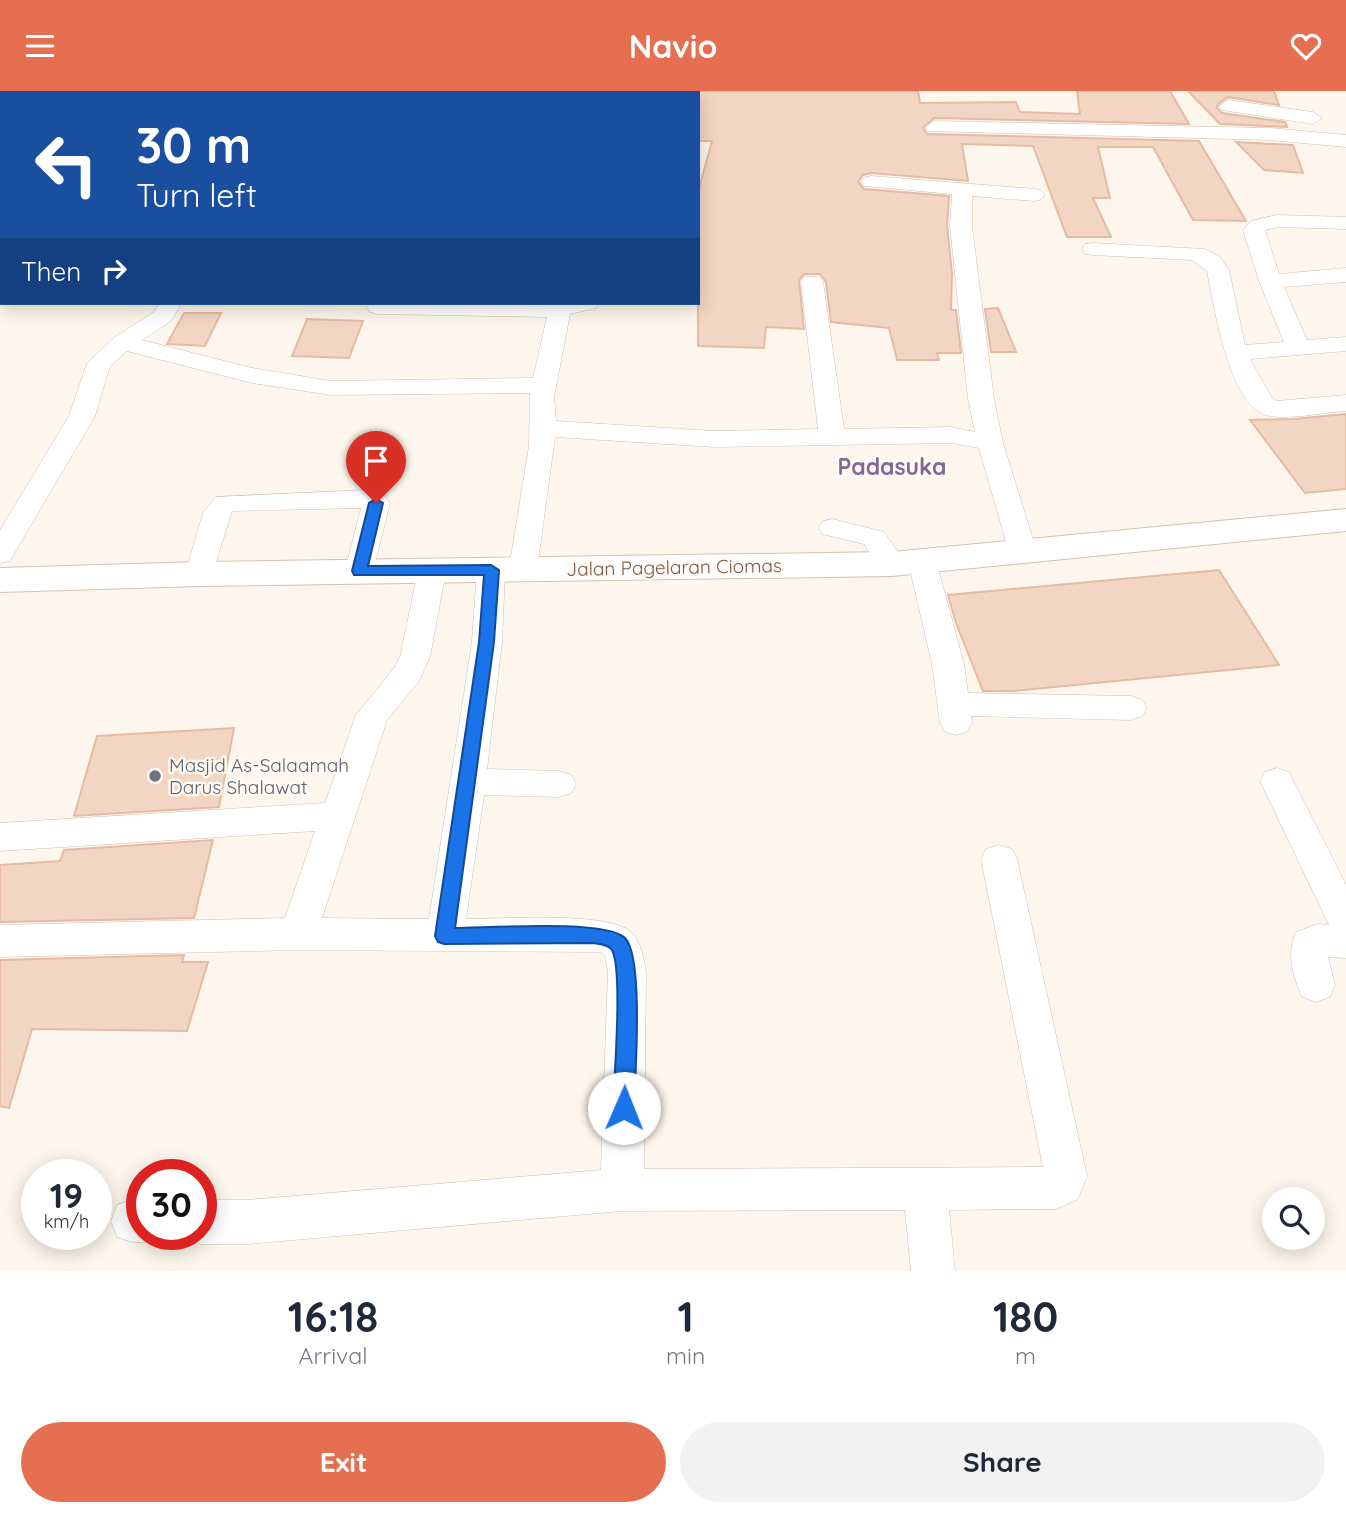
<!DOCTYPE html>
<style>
body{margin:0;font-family:Quicksand,sans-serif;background:#f2f2f3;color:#1f2937;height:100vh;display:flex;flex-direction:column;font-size:26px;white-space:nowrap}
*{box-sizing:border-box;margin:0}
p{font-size:23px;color:#747a83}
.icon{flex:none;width:38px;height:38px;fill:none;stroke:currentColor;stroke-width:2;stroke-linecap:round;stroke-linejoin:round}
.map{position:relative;height:1180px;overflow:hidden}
.side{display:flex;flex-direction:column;background:#fff;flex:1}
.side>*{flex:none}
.hud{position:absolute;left:0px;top:0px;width:700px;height:214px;box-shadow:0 4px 18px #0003;background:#1a4fa0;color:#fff;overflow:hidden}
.controls{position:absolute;left:1262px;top:1096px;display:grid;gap:14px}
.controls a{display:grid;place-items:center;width:63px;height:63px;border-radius:50%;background:#fff;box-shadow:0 4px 18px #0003;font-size:35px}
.speed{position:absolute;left:21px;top:1068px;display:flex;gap:14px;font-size:35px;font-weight:700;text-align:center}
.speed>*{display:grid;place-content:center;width:91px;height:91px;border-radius:50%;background:#fff;box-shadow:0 4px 18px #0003;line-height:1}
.speed small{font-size:18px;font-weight:400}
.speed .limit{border:10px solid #d22;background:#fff;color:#111}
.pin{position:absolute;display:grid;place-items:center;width:60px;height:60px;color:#fff;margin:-72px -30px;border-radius:50% 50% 50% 0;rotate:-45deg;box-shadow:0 0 7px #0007}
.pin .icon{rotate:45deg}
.me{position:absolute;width:77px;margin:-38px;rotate:1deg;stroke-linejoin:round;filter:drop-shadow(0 0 5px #0008)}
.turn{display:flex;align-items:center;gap:24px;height:147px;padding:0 21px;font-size:32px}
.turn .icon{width:91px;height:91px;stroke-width:2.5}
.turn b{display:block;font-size:49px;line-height:60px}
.then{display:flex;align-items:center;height:66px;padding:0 21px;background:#0003;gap:14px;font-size:26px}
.eta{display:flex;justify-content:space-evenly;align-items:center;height:119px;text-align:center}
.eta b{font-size:42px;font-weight:700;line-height:49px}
.button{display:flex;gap:14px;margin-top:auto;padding:14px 21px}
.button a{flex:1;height:80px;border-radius:42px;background:#e76f51;color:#fff;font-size:28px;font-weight:700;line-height:80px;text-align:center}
.button a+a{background:#f2f2f3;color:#1f2937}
header{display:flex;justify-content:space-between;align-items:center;height:91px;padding:0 21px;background:#e76f51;color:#fff;font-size:32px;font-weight:700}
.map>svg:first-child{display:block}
</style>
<header><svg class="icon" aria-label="menu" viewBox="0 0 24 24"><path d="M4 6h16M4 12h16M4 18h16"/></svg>Navio<svg class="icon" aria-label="heart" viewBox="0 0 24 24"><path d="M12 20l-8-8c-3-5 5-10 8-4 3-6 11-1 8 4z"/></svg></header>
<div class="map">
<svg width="1346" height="1180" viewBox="0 0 1346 1180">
<rect width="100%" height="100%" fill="#fdf6ec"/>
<path fill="#f3d5c3" stroke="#e6bba3" stroke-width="2" d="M698,0H918L920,12L1016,11L1020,21L1080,23L1077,0H1170L1189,33L934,27L923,37L927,43L1199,50L1246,130L1193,129L1153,56H1098L1110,107H1093L1111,146H1067L1033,55L962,53L968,90L871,82L863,84L858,91L864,98L949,105L947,135L952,182L951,219H956L961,262H937L939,269H897L889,237L831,231L826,191L820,183H804L799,190L804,238L766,236L764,257L698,255V101L712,50H698Z
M1188,0H1274L1279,14L1228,6L1218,13L1217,17L1222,22L1285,31L1287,36L1220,33Z
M1236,51L1293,54L1303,82L1264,79Z
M998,217L1016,261H991L985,218Z
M184,222H221L205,255L167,253Z
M307,228L363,230L349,267L292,265Z
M1346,323V398L1305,402L1250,329L1294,328Z
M1219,479L1279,574L1014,600H983L956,532L948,504Z
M234,637L219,716L74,725L97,645Z
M213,749L194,827L0,831V774L60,770L64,759Z
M184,864L182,871H208L187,940L32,938L9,1017L0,1015V869Z"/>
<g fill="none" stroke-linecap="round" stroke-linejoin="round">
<defs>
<path id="minor" d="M286,0H311L285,2Z
M422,0H440V2H422Z
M1228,9L1313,21L1322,27L1313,33L1222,19L1219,15Z
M934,30L1270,37L1346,44V56L1270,49L927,40L925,36Z
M2,47V59L0,60V48Z
M871,85L1035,98L1042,100L1045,104L1042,108L1035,110L972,105V135L994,308L1003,352L1037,461L1033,468L1023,470L1013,468L1009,461L979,357L951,352L715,356L555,346L537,478L533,485L523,488L513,485L509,478L529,355L530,302L331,304L252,292L127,260L110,275L95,325L14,463L10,470L0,472V439L69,325L87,272L115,246L154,221L158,215L156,212H178L180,215L171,230L142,249L252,277L331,290L533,287L547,226L378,223L370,221L367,216L368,212H599L596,217L570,223L554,306L556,330L715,340L818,338L801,191L804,186H820L823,191L844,338L951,336L975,341L968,308L950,135L952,103L864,95L861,91L864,87Z
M1277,124L1346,126V138L1277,136L1265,139L1279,183L1346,177V191L1284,196L1307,249L1346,246V260L1250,268L1272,307L1277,310L1346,304V320C1326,321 1284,330 1266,324C1228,312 1214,214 1207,180L1192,169L1093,164L1085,163L1082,158L1085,153L1093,152L1204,158L1219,165L1229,179L1245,254L1284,251L1259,190L1243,139L1251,130Z
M367,399L386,406L390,412L373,480L369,487L359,490L349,487L345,480L361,417L232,420L210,490L200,493L190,490L185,483L203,422L216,406Z
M832,428L884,441L906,473L902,480L892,482L882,480L864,453L822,443L818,437L822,431Z
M922,461L932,463L936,470L964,573L968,602L1131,605L1142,609L1147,617L1142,625L1131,629L971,625L972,632L967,641L956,644L945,641L940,632L932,573L908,470L912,463Z
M491,469L501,472L505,479L502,551L487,678L559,680L571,684L576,693L571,702L559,706L484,704L466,828C500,828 608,820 631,841C641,851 644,868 646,881L644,1078L1043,1076L981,768L986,758L999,754L1012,758L1017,768L1087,1085L1078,1108L1056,1118L949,1119L955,1180H911L905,1119L622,1120L247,1153H201L185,1147L184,1143H201V1109H247L601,1079L608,881L605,865L601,861L298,859L0,866V834L285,827L315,740L0,760V732L325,712L356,624L395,576L400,566L418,480L422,473L432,470L442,473L446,480L430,566L419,590L387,629L322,827L429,828L472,551L477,479L481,472Z
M1277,677L1289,681L1346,794V867L1328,866L1335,894L1330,906L1316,911L1302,906C1293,885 1286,862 1296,841L1318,833L1329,834L1260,690L1265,681Z
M133,1108H142V1143H159C146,1155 133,1152 117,1146L111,1130L117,1114Z"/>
<path id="secondary" d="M1346,418V440L892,485L200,495L0,501V477L200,471L892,461Z"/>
</defs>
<use href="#minor" stroke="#d1beb0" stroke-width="1"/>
<use href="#secondary" stroke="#d6c0b0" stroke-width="2"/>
<use href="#minor" fill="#fff" fill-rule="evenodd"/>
<use href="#secondary" fill="#fff" fill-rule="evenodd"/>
</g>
<path fill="#1a73e8" stroke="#114b97" stroke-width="2" d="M376,408L383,412L368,475L491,474L499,479L494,551L455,837C487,837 606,828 625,847C644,866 635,986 634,1017L631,1024L624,1027L616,1024L613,1017C614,989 623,879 612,859C608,853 599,853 593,852L444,853L438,851L435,845L479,551L484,484H354L352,480L369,412Z"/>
<circle fill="#6b7280" stroke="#fffaf3" stroke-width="2.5" cx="155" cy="685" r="7"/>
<g text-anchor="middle" stroke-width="5" stroke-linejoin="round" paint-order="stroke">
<g font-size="19" fill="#7a5c4d" stroke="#fffaf3">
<text transform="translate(674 476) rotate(-1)" y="7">Jalan Pagelaran Ciomas</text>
</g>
<g font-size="19" fill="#5b616d" stroke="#fffaf3" text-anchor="start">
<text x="169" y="681">Masjid As-Salaamah<tspan x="169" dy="22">Darus Shalawat</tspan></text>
</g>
<g font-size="23" font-weight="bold" fill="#846695" stroke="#fffaf3">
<text x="892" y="384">Padasuka</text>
</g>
</g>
</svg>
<div class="controls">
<a><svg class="icon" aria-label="search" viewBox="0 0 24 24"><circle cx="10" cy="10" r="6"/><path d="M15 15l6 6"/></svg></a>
</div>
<div class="speed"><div>19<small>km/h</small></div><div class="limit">30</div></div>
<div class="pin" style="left:376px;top:412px;background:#d93025"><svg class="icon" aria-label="arrive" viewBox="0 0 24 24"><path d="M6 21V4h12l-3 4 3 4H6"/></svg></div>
<svg class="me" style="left:624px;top:1017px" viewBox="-20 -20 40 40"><circle r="19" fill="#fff"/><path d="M0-13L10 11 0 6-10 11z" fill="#1a73e8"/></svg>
<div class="hud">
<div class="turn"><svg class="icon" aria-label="left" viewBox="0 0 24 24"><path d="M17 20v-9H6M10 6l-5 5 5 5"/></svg><div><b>30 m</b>Turn left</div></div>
<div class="then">Then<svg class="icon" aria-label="right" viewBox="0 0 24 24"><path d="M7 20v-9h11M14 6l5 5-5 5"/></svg></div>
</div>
</div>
<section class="side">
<div class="eta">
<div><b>16:18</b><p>Arrival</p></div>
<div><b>1</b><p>min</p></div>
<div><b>180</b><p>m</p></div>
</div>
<div class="button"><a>Exit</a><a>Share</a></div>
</section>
